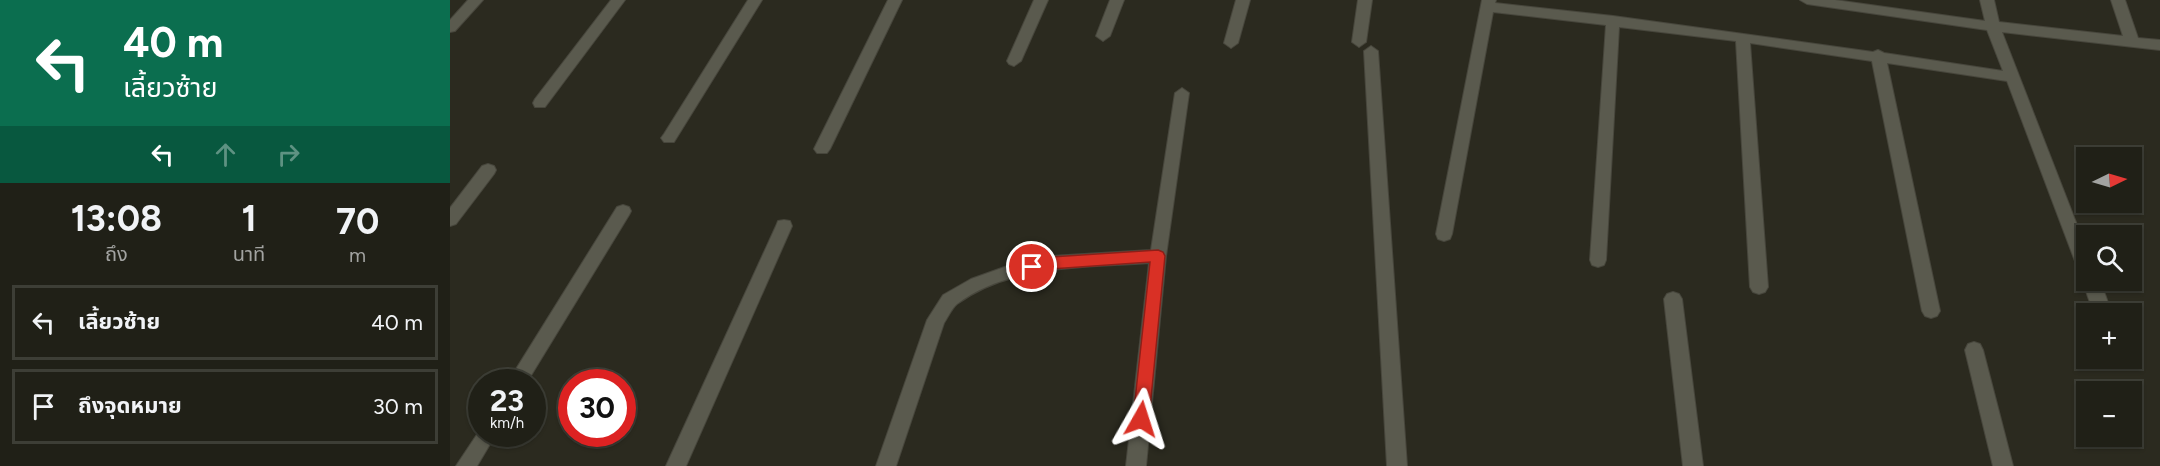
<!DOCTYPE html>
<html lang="th">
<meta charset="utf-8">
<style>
body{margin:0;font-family:Figtree,"Noto Sans Thai",sans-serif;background:#2d2d24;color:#f1f3f6;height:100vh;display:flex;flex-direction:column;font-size:22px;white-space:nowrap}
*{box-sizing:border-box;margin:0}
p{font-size:20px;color:#a2a3a1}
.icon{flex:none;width:33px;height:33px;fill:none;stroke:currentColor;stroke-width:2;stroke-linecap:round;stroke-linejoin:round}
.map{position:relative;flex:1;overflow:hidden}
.panel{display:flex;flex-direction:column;background:#202017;width:450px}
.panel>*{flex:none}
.guide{background:#0b6e4f;color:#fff;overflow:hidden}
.needle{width:39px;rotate:85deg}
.tools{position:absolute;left:1626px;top:147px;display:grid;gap:12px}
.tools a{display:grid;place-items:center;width:66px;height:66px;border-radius:0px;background:#202017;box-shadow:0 2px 4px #0004,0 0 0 2px #3d3e36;font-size:30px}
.speed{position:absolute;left:18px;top:369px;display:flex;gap:12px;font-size:30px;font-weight:700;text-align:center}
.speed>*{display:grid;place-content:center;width:78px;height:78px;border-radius:50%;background:#202017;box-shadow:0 2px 4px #0004,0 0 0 2px #3d3e36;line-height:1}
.speed small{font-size:15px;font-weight:400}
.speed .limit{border:9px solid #d22;background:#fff;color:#111}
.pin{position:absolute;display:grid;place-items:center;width:51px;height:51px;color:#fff;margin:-26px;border:3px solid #fff;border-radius:50%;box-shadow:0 2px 6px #0007}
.me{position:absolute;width:66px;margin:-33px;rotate:6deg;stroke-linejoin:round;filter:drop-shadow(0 0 4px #0008)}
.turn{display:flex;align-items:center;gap:21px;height:126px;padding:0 24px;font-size:27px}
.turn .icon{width:78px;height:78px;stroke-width:2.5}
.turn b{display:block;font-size:42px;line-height:51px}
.lanes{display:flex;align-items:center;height:57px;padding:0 24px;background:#0003;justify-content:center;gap:30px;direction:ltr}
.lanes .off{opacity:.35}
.eta{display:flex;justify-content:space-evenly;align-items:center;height:102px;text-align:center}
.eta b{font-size:36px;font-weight:700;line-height:42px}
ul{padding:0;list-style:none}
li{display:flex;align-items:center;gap:18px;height:75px;margin:0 12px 9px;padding:0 12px;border:3px solid #3d3e36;border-radius:0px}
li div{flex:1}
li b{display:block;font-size:22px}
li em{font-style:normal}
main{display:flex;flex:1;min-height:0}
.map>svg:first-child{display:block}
</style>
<main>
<section class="panel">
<div class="guide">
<div class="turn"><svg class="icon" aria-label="left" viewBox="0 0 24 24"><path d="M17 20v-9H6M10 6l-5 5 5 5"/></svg><div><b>40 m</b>เลี้ยวซ้าย</div></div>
<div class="lanes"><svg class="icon" aria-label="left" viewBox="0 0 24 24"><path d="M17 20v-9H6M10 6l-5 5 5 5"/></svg><svg class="icon off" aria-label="ahead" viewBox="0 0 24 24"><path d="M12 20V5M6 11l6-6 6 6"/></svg><svg class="icon off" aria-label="right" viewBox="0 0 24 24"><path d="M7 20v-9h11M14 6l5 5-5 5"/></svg></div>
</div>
<div class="eta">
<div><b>13:08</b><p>ถึง</p></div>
<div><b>1</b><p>นาที</p></div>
<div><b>70</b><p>m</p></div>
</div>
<ul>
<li><svg class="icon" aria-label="left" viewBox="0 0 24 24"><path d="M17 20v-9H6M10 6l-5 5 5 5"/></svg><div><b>เลี้ยวซ้าย</b></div><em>40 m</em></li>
<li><svg class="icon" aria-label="arrive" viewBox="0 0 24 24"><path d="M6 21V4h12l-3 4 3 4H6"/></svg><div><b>ถึงจุดหมาย</b></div><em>30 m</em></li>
</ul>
</section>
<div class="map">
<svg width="1710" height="466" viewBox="0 0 1710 466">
<rect width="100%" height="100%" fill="#2b2a1f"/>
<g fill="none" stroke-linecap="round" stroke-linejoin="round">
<defs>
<path id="minor" d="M18,0H33L5,31L0,32V20Z
M161,0H175L95,107H85L83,103L85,99Z
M298,0H312L224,142H214L211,138L214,134Z
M438,0H452L380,149L377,153H367L364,149Z
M584,0H598L571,61L564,66L559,64L557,61Z
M660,0H674L660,36L653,41L646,36Z
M786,0H800L788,43L781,48L774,43Z
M908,0H922L916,42L909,47L902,42Z
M1032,0H1046L1045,3L1163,16L1423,52L1428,50L1434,53L1553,71L1537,30L1357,4L1350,0H1385L1535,21L1530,0H1544L1549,22L1673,36L1661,0H1675L1688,38L1710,40V50L1552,32L1636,248V280H1650L1662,314H1644L1632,280L1635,275L1630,274L1628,269L1557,81L1437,63L1490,311L1487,316L1481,318L1475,316L1472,311L1422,61L1300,43L1318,287L1315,292L1309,294L1303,292L1300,287L1286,41L1169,27L1156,260L1154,265L1148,267L1142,265L1140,260L1156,25L1043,12L1002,234L1000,239L994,241L988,239L986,234Z
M921,46L928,51L957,466H937L914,51Z
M732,88L739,93L716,256L696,466H676L699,263C635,268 561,264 507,304C502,308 498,317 494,323L446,466H426L477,320L493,295L521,279L563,264L601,256L701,250L725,93Z
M38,164L44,166L46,170L44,174L6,224L0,226V208L32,166Z
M173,205L179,207L181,211L179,215L77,382H58L167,207Z
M334,220L340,221L342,226L236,466H216L326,226L328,221Z
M1223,292L1229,294L1232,299L1253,466H1233L1214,299L1217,294Z
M1524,342L1530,344L1533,350L1563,466H1543L1515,350L1518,344Z
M32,427V434H46L27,466H6Z"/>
</defs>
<use href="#minor" stroke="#47463c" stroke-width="2"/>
<use href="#minor" fill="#5a5a4e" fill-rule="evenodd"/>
</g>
<path fill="#d93025" stroke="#8d1f18" stroke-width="1.5" d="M708,250L713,252L715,256L699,419L696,424L691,426L685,424L683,419L700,262L601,269L582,273L577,271L575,267L577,263L601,257Z"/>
</svg>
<div class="tools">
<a><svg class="needle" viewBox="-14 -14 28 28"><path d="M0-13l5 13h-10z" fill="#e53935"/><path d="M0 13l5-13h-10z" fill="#a2a3a1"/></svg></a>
<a><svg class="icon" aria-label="search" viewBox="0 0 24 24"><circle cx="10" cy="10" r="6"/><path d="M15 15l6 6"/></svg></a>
<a>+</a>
<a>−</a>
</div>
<div class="speed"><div>23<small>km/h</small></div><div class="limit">30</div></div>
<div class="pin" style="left:582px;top:267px;background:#d93025"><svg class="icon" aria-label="arrive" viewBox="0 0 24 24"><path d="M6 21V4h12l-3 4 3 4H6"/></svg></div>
<svg class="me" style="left:691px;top:419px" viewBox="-20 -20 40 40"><path d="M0-17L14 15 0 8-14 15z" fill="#d93025" stroke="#fff" stroke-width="4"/></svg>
</div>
</main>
